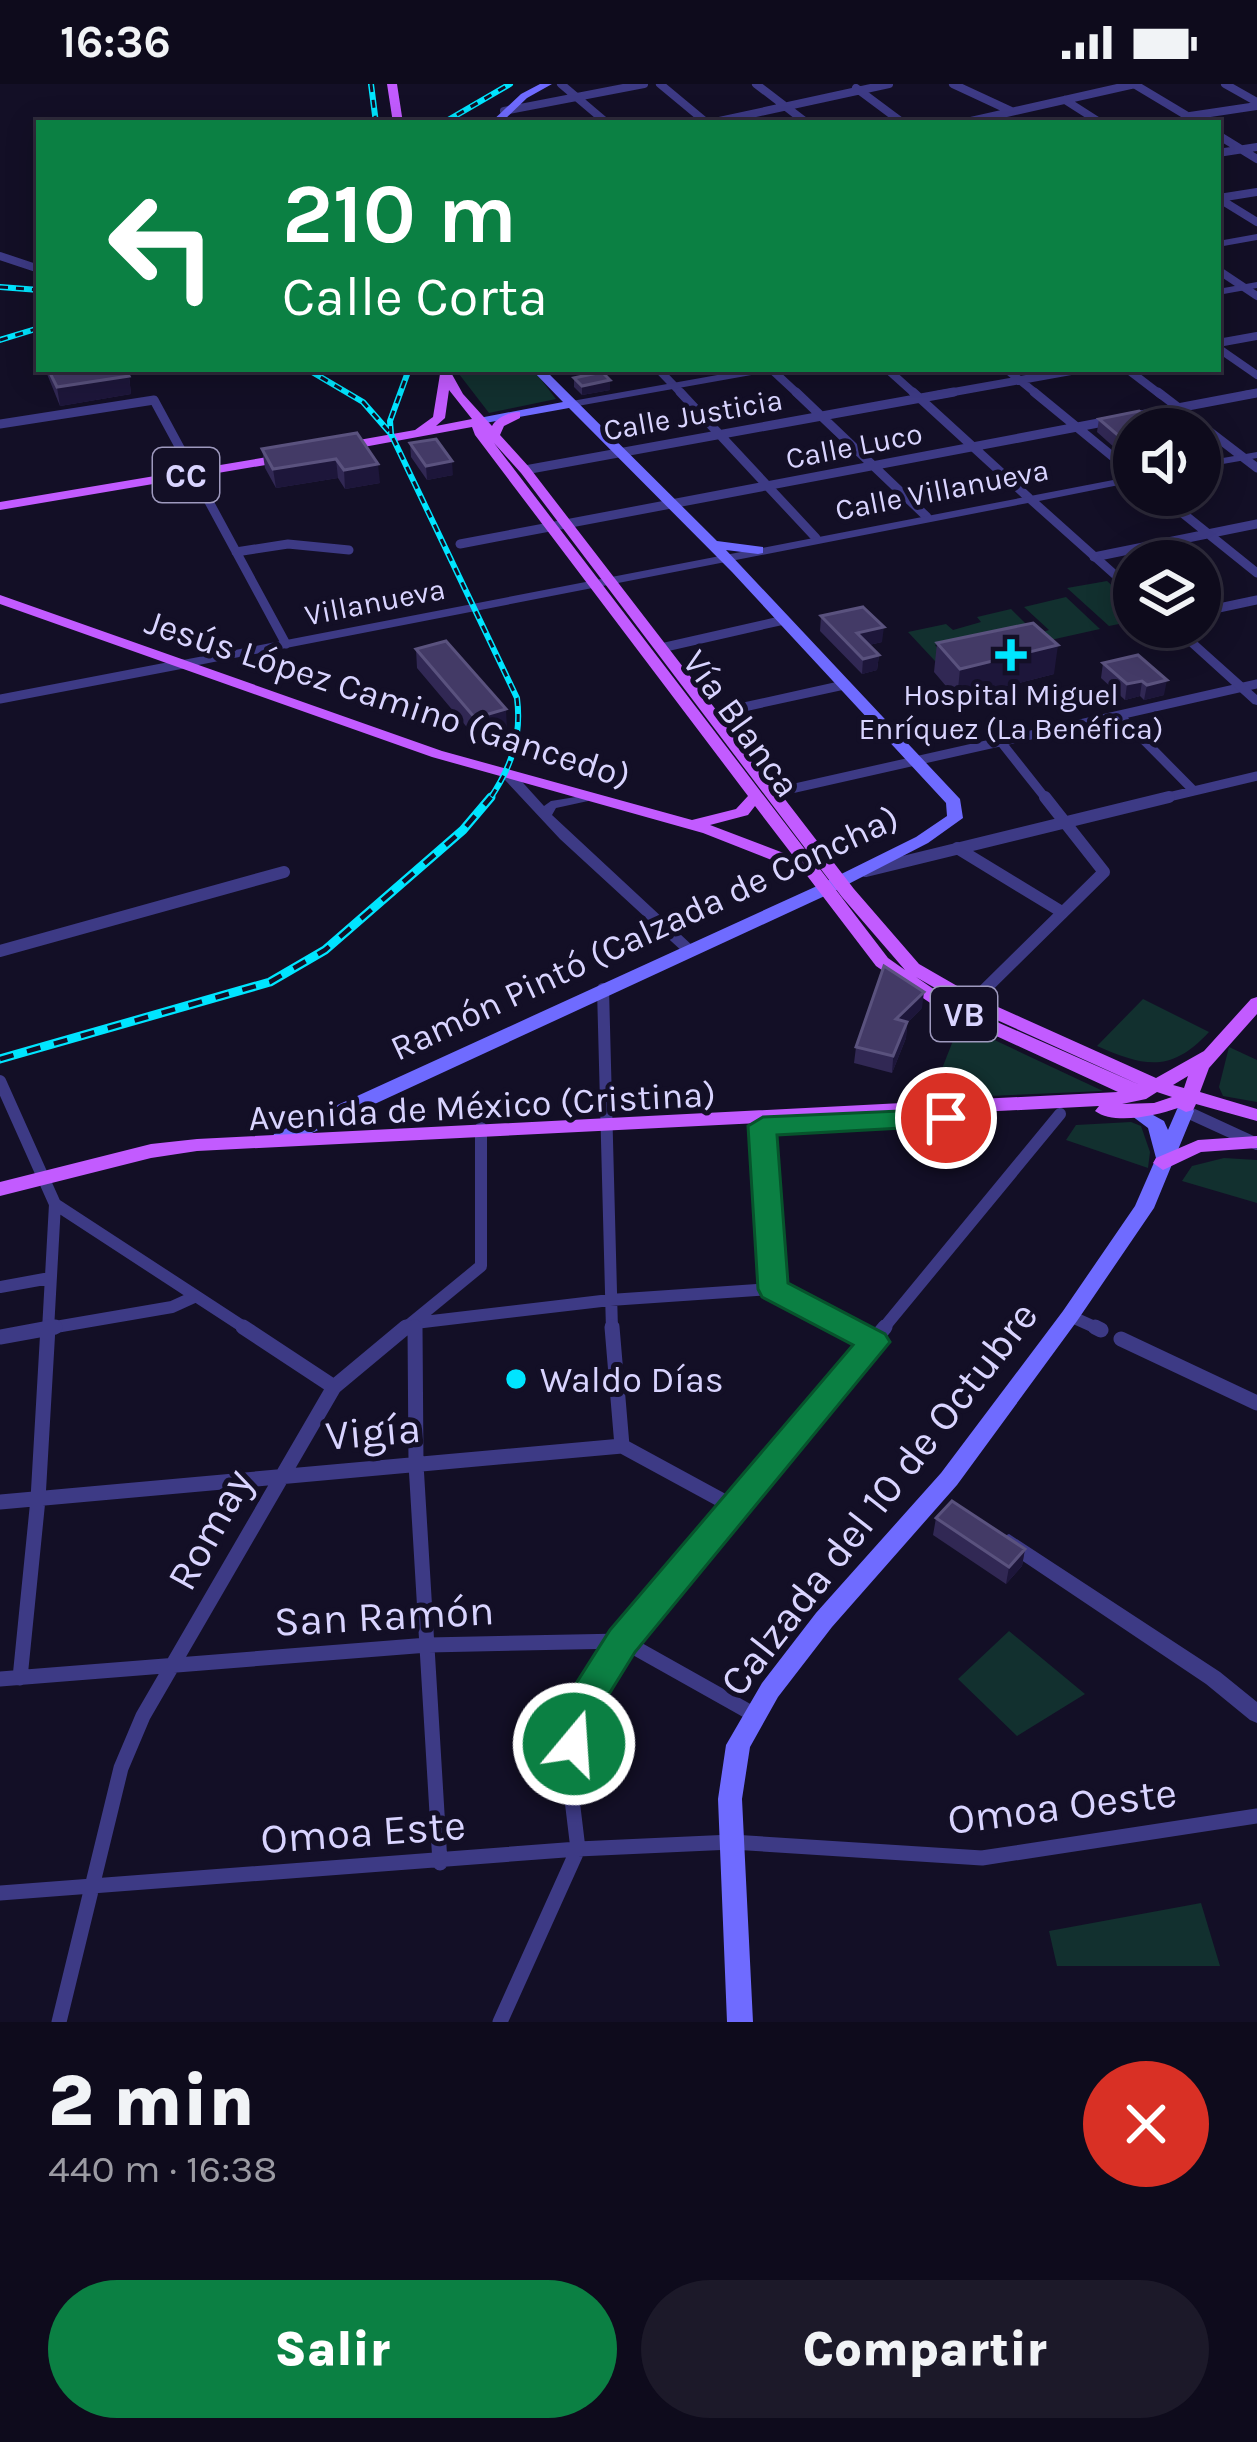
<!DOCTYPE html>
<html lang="es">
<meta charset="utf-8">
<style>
body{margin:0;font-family:Karla,sans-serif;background:#1c1929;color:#f1f3f6;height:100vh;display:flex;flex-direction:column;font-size:45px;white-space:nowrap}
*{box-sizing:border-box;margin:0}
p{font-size:39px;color:#9b9ba3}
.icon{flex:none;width:66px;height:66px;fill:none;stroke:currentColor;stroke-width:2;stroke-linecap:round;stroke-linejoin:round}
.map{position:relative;height:1938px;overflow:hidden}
.drawer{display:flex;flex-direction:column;background:#0e0b1c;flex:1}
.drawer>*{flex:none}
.guide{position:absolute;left:36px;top:36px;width:1185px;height:252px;border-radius:0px;box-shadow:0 6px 30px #0003,0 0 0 3px #2e2b3b;background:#0b8043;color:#fff;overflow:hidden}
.controls{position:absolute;left:1113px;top:324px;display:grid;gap:24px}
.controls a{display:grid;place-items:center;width:108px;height:108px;border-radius:50%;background:#0e0b1c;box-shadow:0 6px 30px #0003,0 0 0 3px #2e2b3b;font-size:60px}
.pin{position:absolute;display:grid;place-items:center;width:102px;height:102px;color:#fff;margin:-51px;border:6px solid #fff;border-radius:50%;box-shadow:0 3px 12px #0007}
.me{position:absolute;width:132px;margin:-66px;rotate:18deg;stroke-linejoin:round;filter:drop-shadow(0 0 9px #0008)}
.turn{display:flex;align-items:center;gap:42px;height:252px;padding:0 48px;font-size:54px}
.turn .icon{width:156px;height:156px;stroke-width:2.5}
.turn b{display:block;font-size:84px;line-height:102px}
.round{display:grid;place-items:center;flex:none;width:126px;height:126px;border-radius:63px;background:#1c1929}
.summary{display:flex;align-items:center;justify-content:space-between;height:204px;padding:0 48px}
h1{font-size:72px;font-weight:800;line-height:90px}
.action{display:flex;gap:24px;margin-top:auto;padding:24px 48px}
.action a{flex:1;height:138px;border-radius:72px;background:#0b8043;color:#fff;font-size:48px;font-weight:800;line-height:138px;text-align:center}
.action a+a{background:#1c1929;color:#f1f3f6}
.status{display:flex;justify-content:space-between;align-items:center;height:84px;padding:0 60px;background:#0e0b1c;direction:ltr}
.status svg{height:33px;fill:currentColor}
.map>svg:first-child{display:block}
</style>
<div class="status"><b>16:36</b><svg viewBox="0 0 49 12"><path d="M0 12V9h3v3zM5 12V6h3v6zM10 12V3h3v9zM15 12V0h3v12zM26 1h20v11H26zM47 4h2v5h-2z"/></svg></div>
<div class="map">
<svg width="1257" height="1938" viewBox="0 0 1257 1938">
<rect width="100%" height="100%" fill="#130f26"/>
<path fill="#12302f" d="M477,285H533L556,315L489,329L459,290Z
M1107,497L1134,521V537L1109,542L1067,504Z
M1066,513L1100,545L1046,557L1039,549L1049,546L1024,523Z
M1011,525L1040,554L1004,547L935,561L946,574L935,577L908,548L946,540L953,546L981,538L977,533Z
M1143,915L1209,948C1171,989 1145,983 1097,962Z
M969,945L973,946L1103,1007L942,1014L934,1005L956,949Z
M1229,963L1257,976V1018L1223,1012L1219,1003Z
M1131,1038L1141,1042L1150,1068L1148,1084L1066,1056L1076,1041Z
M1224,1074L1257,1076V1119L1182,1097L1192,1082Z
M1009,1547L1085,1610L1017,1652L958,1595Z
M1201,1819L1220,1882H1057L1049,1847Z"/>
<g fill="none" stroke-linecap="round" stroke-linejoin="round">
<path stroke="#3d3a85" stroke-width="8" d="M561,0L607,39
M660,0L707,39
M756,0L807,39
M953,0L1011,27
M1134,0L1199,39
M1225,0L1257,18
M856,4L903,39
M1065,16L1101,39
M504,27L644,0
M1190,32L1257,22
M710,39L889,0
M962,39L1135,0
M1218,51L1257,75
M1218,69L1257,63
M1218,114L1257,138
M1219,114L1257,108
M0,172L39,185
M1218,186L1257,212
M1218,259L1257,252
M1218,264L1257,291
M658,285L683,311
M771,285L799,311
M887,285L916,311
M1006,285L1038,311
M1127,285L1161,311
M937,311L1082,285
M1245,311L1257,309"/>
<path stroke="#3d3a85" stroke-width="9" d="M680,308L816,454
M796,308L927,433
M913,308L1029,414
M1034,308L1134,390
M1158,308L1257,384
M0,340L154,316L286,560
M525,386L954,308
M1160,411L1257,489
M460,460L1257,309
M236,468L288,460L349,466
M1094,473L1257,440
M1200,528L1257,516
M661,564L784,536
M0,615L183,580
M712,630L844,601
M1119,631L1194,707
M1001,658L1047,716
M773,709L1257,600
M1156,716L1257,692"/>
<path stroke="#3d3a85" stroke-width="12" d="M957,764L1062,828
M866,787L1169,713
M0,867L284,788
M603,905L612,1246
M972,918L1104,788L1045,713
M0,997L55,1120L48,1246
M1185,1027L1257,1060
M762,1034L773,1205
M55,1120L248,1246
M0,1203L50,1194
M773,1205L852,1246
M1070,1232L1101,1246
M38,1246L172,1223L194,1213
M403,1246L481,1182V1044
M415,1246V1239L610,1216L773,1205
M882,1246L1060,1030"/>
<path stroke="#3d3a85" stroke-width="15" d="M243,1243L334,1303
M415,1243L416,1380L440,1779
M612,1243L622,1362
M846,1243L874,1258
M1095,1243L1101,1246
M0,1253L55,1243
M1121,1255L1257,1319
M0,1418L622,1362L736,1424
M20,1594L38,1415L48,1243
M0,1595L428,1561L623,1557L753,1630
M0,1809L578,1765L732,1758L982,1774L1257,1732
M59,1938L121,1684L143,1632L334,1303L406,1243
M500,1938L578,1765L571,1707L574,1660L602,1587L885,1243"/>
<path fill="#3d3a85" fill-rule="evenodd" d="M1257,150V156L1218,163V157Z
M1257,198V204L1218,211V205Z
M751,285H773L768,288L572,323L567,320L572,317Z
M1257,368V374L1200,384V378Z
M1134,392V398L1039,417L1134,502V511L1130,510L1028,419L183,584L177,580L183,576Z
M1168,543H1181L1257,611V621L1253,620Z
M510,689L515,690L544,722L551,717L588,711L590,714L588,717L556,724L552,731L694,863L696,866L694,869H684L560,755L505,696L504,693Z
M1009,1450L1220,1588L1257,1618V1639L1250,1636L1206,1600L1002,1463L1000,1458L1002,1453Z"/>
<path fill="#6f6bff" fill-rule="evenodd" d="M540,0H552L527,14L501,39H490L521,10Z
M531,285H544L717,457L763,463V469L758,470L726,466L960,715L963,734L928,759L829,810L288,1060H274L272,1055L274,1050L817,802L916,753L947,732L946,719L732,488L569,324L474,341V335L563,318Z
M1133,1020L1164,1037L1168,1046L1178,1023H1192L1194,1027L1154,1124L1077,1237L957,1401L832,1543L778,1613L750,1663L742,1715L753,1938H727L718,1715L726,1661L762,1599L816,1529L941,1389L1063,1227L1135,1122L1156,1074L1148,1044L1124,1026Z"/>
<path fill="#c25bff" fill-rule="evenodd" d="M387,0H397L403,39H393Z
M437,285H449L463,310L492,342C496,334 511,327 520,328V334L504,342L500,351L529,383L854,805L919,880L978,914L1156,994L1204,967L1251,915L1257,913V930L1209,984L1200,1008L1257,1025V1037L1196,1020L1193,1026L1186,1028L1178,1024C1155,1032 1114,1041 1095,1027L1099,1022L197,1067L151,1074L0,1112V1098L151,1060L197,1055L1118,1008L942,927L876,882L805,789L703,749L432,673L0,520V511L442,667L692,736L736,725L748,712L475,351L472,343L342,367L336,363L342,359L415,346L433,333L440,290ZM449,306L472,335L436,342L445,334ZM494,359L521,389L842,813L905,886L888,874ZM755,722L794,773L710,741L748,731ZM916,893L966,922L1140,1001L954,919ZM1188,992L1184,1004L1173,1001ZM1157,1008L1172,1013L1154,1019L1122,1020L1146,1015Z
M285,370L291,374L289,377L0,426V418Z
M1257,1052V1064L1201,1068L1163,1086L1153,1079L1156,1074L1198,1056Z"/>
<defs>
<path id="rail-far1" d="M371,0L376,39
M443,39L510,0
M0,203L39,206
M0,256L39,244
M307,285L363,318L391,350L517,614C522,653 511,684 489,716
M391,350L390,337L409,285"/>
<path id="rail" d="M0,975L270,898L325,866L463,746L491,713"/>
</defs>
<use href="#rail-far1" stroke="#00e5ff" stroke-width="6"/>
<use href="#rail" stroke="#00e5ff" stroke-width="9"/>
<use href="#rail-far1" stroke="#130f26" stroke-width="3" stroke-dasharray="8" stroke-linecap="butt"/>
<use href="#rail" stroke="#130f26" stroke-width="4.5" stroke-dasharray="14" stroke-linecap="butt"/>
</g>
<path fill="#312854" d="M45,285H125L129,292L131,310L60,322Z
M574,294L610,306L582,311L574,303Z
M1099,335L1134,345V381L1097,348Z
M357,349L380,399L345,405L338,394L276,404L265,384L262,365Z
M410,359L453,391L427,396L411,373Z
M821,532L882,558L869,561L879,571L877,586L862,590L820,547Z
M937,559L1054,590L957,615L934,588Z
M416,565L507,646L476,654L417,584Z
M1138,571L1164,611L1144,616L1140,612L1125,616L1101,594L1103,579Z
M922,924L907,939L906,954L892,989L854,979L856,963Z
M936,1434L1025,1465L1022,1482L1006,1500L933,1451Z"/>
<path fill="#1d163a" d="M129,292L131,310L60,322L57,303Z
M610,296V306L582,311V302Z
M336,375L338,394L276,404L273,385Z
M452,377L453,391L427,396L426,382Z
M378,380L380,399L345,405L344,386Z
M884,543L882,558L856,564L857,549Z
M1058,561L1054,590L957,615L960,585Z
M879,571L877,586L862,590L863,575Z
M1167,596L1164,611L1144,616L1147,601Z
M1142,597L1140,612L1125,616L1127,600Z
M506,625L507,646L476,654L475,634Z
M924,908L922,924L907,939L906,954L892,989L896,935Z
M1025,1465L1022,1482L1006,1500L1009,1483Z"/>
<path fill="#433a66" stroke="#5a527e" stroke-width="3" d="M48,285H125L129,292L57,303Z
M602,288L610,296L582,302L574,294Z
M1139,327L1162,345H1134V365L1099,335Z
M357,349L378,380L344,386L336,375L273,385L262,365Z
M436,355L452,377L426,382L410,359Z
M863,523L884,543L857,549L879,571L863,575L821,532Z
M1033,539L1058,561L960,585L937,559Z
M446,557L506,625L475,634L416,565Z
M1138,571L1167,596L1147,601L1142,597L1127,600L1103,579Z
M884,882L924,908L896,935L907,938L893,972L856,963Z
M952,1417L1025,1465L1009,1483L936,1434Z"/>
<path fill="#0b8043" stroke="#07532c" stroke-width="3" d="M946,1025L961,1034L956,1041L777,1051L788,1199L885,1250L890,1258L635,1568L606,1615L587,1672L574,1677L561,1672L555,1660L577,1598L610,1546L853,1261L762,1213L758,1205L748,1042L763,1033Z"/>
<g fill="#00e5ff" stroke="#130f26" stroke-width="4.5">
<path d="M1005 553h12v12h12v12h-12v12h-12v-12h-12v-12h12z"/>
<circle cx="516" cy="1295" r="12"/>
</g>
<g text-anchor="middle" stroke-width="10" stroke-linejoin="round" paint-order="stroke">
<g font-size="30" fill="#d9d4ff" stroke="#130f26">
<text transform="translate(693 331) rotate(-10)" y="10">Calle Justicia</text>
<text transform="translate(854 362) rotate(-11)" y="10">Calle Luco</text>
<text transform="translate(942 406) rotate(-11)" y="10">Calle Villanueva</text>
<text transform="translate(375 518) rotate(-11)" y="10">Villanueva</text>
</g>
<g font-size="30" fill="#d9d4ff" stroke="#130f26">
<text x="1011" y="621">Hospital Miguel<tspan x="1011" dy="34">Enríquez (La Benéfica)</tspan></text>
</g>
<g fill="#130f26" stroke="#9e99be" stroke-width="3">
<rect x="153" y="364" width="66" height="54" rx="9"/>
<rect x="931" y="903" width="66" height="54" rx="9"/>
</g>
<g font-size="33" font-weight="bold" fill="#d9d4ff">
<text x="186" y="403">CC</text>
<text x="964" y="942">VB</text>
</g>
<g font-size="36" fill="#d9d4ff" stroke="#130f26">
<text transform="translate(388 614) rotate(18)" y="13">Jesús López Camino (Gancedo)</text>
<text transform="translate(742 639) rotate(54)" y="13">Vía Blanca</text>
<text transform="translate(644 848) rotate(-25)" y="13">Ramón Pintó (Calzada de Concha)</text>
<text transform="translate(482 1021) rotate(-3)" y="13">Avenida de México (Cristina)</text>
</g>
<g font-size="36" fill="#d9d4ff" stroke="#130f26" text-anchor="start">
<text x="540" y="1308">Waldo Días</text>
</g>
<g font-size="42" fill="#d9d4ff" stroke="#130f26">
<text transform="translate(373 1347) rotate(-5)" y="15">Vigía</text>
<text transform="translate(878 1414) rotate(-52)" y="15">Calzada del 10 de Octubre</text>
<text transform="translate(209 1445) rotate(-61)" y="15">Romay</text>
<text transform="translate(384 1531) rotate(-3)" y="15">San Ramón</text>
<text transform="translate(1062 1721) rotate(-7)" y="15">Omoa Oeste</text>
<text transform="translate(363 1747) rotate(-4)" y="15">Omoa Este</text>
</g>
</g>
</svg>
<div class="controls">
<a><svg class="icon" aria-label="sound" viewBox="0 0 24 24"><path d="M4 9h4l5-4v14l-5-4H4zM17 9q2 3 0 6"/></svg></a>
<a><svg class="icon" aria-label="layers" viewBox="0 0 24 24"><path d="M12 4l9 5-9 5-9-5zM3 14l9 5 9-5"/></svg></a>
</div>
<div class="pin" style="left:946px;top:1034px;background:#d93025"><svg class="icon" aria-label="arrive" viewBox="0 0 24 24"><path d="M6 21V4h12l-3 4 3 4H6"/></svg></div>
<svg class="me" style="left:574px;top:1660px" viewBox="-20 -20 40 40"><circle r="17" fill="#0b8043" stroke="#fff" stroke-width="3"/><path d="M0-11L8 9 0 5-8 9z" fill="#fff"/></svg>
<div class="guide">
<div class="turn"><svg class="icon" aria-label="left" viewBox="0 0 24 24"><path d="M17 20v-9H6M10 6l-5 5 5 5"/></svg><div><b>210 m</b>Calle Corta</div></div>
</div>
</div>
<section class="drawer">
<div class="summary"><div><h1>2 min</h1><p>440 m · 16:38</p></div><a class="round" style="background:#d93025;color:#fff"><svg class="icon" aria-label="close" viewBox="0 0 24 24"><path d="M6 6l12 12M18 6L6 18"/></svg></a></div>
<div class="action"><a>Salir</a><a>Compartir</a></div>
</section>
